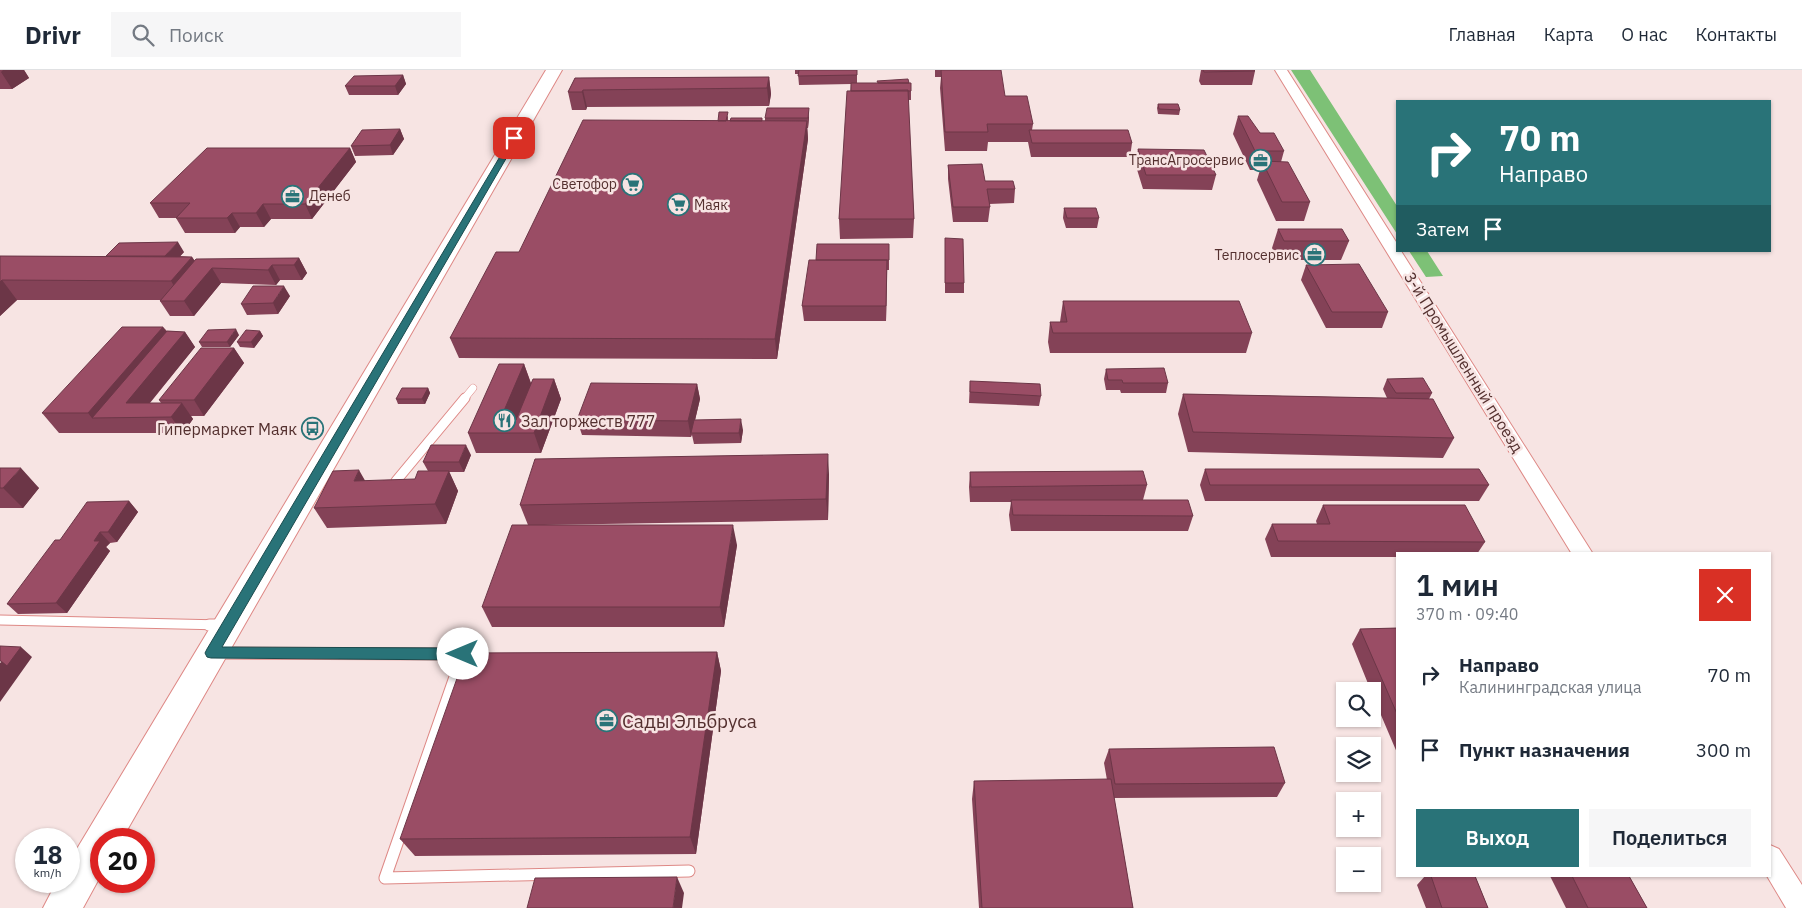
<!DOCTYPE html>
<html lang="ru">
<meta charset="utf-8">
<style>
body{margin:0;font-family:"IBM Plex Sans",sans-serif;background:#f6f6f7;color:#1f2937;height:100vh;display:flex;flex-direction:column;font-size:19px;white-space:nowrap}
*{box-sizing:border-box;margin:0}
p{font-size:16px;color:#747a83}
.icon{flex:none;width:28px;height:28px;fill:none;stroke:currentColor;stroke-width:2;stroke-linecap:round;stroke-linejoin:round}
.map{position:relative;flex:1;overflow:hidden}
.side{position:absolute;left:1396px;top:482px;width:375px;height:325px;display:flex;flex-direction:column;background:#fff;border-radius:0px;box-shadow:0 1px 4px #0004}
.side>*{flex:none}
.hud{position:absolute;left:1396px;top:30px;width:375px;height:152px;border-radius:0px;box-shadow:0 1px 4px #0004;background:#297378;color:#fff;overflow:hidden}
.controls{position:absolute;left:1336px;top:612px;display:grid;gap:10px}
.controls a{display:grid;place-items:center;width:45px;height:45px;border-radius:0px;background:#fff;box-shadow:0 1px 4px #0004;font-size:25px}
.speed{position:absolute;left:15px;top:758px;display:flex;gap:10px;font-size:25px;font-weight:700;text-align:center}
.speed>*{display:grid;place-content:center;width:65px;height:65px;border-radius:50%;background:#fff;box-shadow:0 1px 4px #0004;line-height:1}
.speed small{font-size:12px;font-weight:400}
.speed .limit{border:8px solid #d22;background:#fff;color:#111}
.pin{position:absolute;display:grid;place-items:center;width:42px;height:42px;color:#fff;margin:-21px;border-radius:10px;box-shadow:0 2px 8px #0006}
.me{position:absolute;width:55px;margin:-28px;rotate:270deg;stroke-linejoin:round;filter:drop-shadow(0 0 4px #0008)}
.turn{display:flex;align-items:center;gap:18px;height:105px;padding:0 20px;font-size:22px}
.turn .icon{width:65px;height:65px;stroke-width:2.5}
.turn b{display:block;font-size:35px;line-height:42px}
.then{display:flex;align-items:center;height:48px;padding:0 20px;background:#0003;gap:10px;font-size:19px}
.round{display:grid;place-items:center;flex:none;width:52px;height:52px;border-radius:0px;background:#f6f6f7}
.overview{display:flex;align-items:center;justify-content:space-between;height:85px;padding:0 20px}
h1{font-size:30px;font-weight:600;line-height:38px}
.button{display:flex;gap:10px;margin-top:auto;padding:10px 20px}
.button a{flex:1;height:58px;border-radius:0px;background:#297378;color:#fff;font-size:20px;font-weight:600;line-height:58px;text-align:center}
.button a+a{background:#f6f6f7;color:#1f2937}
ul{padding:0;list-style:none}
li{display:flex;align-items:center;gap:15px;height:75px;padding:0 20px}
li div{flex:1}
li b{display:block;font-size:19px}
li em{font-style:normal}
header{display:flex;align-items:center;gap:30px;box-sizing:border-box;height:70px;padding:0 25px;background:#fff;border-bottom:1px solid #e0e1e3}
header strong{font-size:24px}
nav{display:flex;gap:28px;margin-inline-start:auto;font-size:18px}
.search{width:350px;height:45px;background:#f6f6f7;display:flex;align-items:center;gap:12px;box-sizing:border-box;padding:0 18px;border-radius:0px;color:#747a83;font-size:19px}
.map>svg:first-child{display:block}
</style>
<header>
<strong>Drivr</strong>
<div class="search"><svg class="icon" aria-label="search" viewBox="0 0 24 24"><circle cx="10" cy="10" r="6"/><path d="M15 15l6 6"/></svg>Поиск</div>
<nav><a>Главная</a><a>Карта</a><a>О нас</a><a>Контакты</a></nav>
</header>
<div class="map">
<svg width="1802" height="838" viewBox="0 0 1802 838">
<rect width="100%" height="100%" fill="#f7e4e3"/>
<path fill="#7dc176" d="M1291,0H1310L1397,136V164Z
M1409,181H1427L1443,206L1426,207Z"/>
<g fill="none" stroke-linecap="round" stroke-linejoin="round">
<defs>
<path id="lane-far2" d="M464,329L473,318"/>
<path id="lane-far1" d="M396,411L465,328
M0,550L223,555"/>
<path id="lane" d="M209,555H223
M217,583L463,584L385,808L689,801"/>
<path id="street" d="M1275,0H1287L1398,175V181H1401L1593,484H1572Z
M1770,775L1779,779L1802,815V838H1786L1767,806H1770Z"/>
<path id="secondary" d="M546,0H562L122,769H101V805L83,838H43L57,811H69V792Z"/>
</defs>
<use href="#lane-far2" stroke="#de8885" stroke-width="8"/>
<use href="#lane-far1" stroke="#de8885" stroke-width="11"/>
<use href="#lane" stroke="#de8885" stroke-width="13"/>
<use href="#street" stroke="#de8885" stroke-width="2"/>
<use href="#secondary" stroke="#de8885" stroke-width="2"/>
<use href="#lane-far2" stroke="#fff" stroke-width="7"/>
<use href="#lane-far1" stroke="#fff" stroke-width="9"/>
<use href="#lane" stroke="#fff" stroke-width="11"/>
<use href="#street" fill="#fff" fill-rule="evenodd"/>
<use href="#secondary" fill="#fff" fill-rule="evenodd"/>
</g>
<path fill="#844257" d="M0,0H24L29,8L12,19H0Z
M795,0H857V13H911V30H908L914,149L913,168L840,169L839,149L851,14L799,15L798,4H795Z
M935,0H978L1005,26L1033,54L1032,60L1132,73L1130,87H1031L1028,72H988L987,81H945L940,18L941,7H935Z
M1201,0H1254L1255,1L1252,15H1201L1199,11Z
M403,5L406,14L398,25H349L345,16Z
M769,7L771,24L769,36L587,37L586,40H572L568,22L575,8Z
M1158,34L1180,40L1179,45L1158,44L1157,38Z
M728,46V51H765V48L809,47L808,58H807L808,69L777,289L459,288L450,268L519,182L718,51Z
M1238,46L1284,81L1281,92L1310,132L1304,151H1276L1257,110L1260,100H1250L1233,64Z
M400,59L404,69L393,85L355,86L351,76Z
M350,78L356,92L312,149H271L264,157H240L235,163H185L176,148H159L150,133Z
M1138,79L1216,105L1212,120L1143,119L1135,93Z
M948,95L985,111L1015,119L1014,133L989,134L990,137L988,152H953L948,109Z
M1064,138L1099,148L1097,158H1066L1063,148Z
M1278,159L1349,171L1341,190H1278L1272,178Z
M945,168L964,213V223H945Z
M889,174V200H887L886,251H804L802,236L816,190Z
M184,182L180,186L192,187L195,191L299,188L307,203L302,210H280L276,215L221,213L194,246H170L160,231L161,230H17L0,246V186H106Z
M1306,195L1388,242L1382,258H1326L1301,210Z
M290,226L278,244L247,245L241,234Z
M1063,231L1252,263L1246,283H1050L1048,272L1050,252H1060Z
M163,257L167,261L185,262L195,277L150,333H161L159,330L234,278L244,293L204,346H191L193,349L183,363H59L42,343Z
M260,261L263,266L254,278L240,277L237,272Z
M239,265L230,277H202L199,272Z
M524,294L531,313L554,309L561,329L541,383H476L468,363Z
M1106,299L1168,313L1166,323H1121L1120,320H1106L1104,309Z
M1387,309L1432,323L1429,329L1454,368L1443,388L1188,382L1178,344L1183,324L1387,328L1383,319Z
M970,311L1041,326L1039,336L969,333Z
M697,314L700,329L695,350L743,360L741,373L694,374L692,365L691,367L582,365L577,350Z
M428,318L430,323L425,334H398L396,329Z
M471,385L464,402H449L458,421L446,454L327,458L314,438L415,409L428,401L423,392Z
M0,398L39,418L23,438H0Z
M1205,399L1489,415L1479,431H1205L1200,415Z
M970,402L1147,415L1143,430L1193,446L1188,461H1011L1009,445L1011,432H970L969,417Z
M829,404L828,450L544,455L737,475L724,557H492L482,537L528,455L520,435Z
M129,431L138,442L117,472L110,473L106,477L110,481L67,543L18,544L7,534L60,470Z
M1323,435L1485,472L1477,484H1398V487H1271L1265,469L1272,454H1317L1316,451Z
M1398,558V685L1372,624V621H1371L1352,574L1360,559Z
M717,582L721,601L696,784L415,786L400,769Z
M1109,679L1285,713L1277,727L1114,728L1133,838H979L972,729L974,711L1107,710L1104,693Z
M1425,806H1475L1488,838H1426L1417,815Z
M1550,806H1629L1647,838H1566Z"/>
<path fill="#6c3647" d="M3,0H24L29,8L12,19L1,2Z
M403,5L406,14L398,25L395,16Z
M769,7L771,24L769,36L767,18Z
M583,20L587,37L586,40L582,22Z
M809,38V47L808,58V48Z
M807,51L808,69L777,289L775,269Z
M400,59L404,69L393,85L390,75Z
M350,78L356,92L312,149L305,134Z
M263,134L271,149L264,157L256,143Z
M232,143L240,157L235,163L227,148Z
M178,172L184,182L168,200L161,190Z
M192,187L204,206L183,230L171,211Z
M299,188L307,203L302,210L294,195Z
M887,190V205L886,251V236Z
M272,195L280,210L276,215L268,200Z
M212,198L221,213L194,246L184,231Z
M2,210L17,230L0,246V212Z
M284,216L290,226L278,244L273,233Z
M163,257L175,274L185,262L195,277L138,347L92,348L88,343Z
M236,259L239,265L230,277L227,272Z
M260,261L263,266L254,278L251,272Z
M234,278L244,293L204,346L194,330Z
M524,294L531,314L511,363L500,350Z
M554,309L561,329L541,383L534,363Z
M697,314L700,329L692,363H691V367L688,351Z
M428,318L430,323L425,334L422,329Z
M182,333L193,349L183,363L171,347Z
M741,349L743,360L741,373L739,363Z
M466,375L471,385L464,402L459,392Z
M828,384L829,404L828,450L826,429Z
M21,398L39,418L23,438L3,418Z
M359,400L371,421L354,411Z
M449,401L458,421L446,454L435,434Z
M129,431L138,442L117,472L108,462Z
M733,455L737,475L724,557L720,537Z
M100,462L110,473L106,477L110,481L67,543L56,533Z
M21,577L32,587L0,632V593Z
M717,582L721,601L696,784L690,767Z
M677,807L684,823L682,838H673Z"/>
<path fill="#9a4d65" stroke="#6c3647" d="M799,0H857V5L798,6Z
M941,0H1001L1005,26H1027L1033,54H987L988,62H945Z
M1203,0H1254L1255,1L1204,2Z
M403,5L395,16H345L354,6Z
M769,7L767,18L583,20L582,22H568L575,8Z
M908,9L909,13H878L877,11Z
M851,13H911V21H851Z
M908,20L914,149H839L847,21Z
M1158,34H1178L1180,40L1159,39Z
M767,38H809L808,48H765Z
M719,42H728L726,51H718Z
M1238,46H1248L1260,63H1274L1284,81H1255Z
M731,48H762V51H730Z
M583,50L807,51L775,269L450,268L496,182H519Z
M400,59L390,75L351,76L362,60Z
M1029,60H1128L1132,73H1032Z
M207,78H350L305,134H263L256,143H232L227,148H176L190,133H150Z
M1138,79L1204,80L1216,105H1146Z
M1262,91L1288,92L1310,132H1282Z
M982,94L985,111H1013L1015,119H987L990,137H953L948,95Z
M1064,138H1096L1099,148H1067Z
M1278,159H1342L1349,171H1284Z
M945,168L963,169L964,213H945Z
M178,172L165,186H106L119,173Z
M817,174H889V190H816Z
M0,186L192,187L171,211L2,210L0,212Z
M299,188L294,195H272L268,200L212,198L184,231H160L196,189Z
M809,190H887L886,236H802Z
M1359,194L1388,242H1332L1306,195Z
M253,216H284L273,233L241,234Z
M1063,231H1239L1252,263H1053L1050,252H1067Z
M122,257H163L88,343H42Z
M236,259L227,272H199L208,260Z
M246,260L260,261L251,272H237Z
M167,261L185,262L126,333H182L171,347L92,348Z
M201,278H234L194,330H159Z
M499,294H524L500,350H516L533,309H554L534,363H468Z
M1164,298L1168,313H1123L1122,310H1108L1106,299Z
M1423,308L1432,323H1396L1387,309Z
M970,311L1040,314L1041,326L970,322Z
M591,313L697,314L688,351L577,350Z
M402,318H428L422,329H396Z
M1183,324L1433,329L1454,368L1193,362Z
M741,349L739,363H691L694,350Z
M431,375H466L459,392H423Z
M828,384L826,429L520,435L535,389Z
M0,398H21L3,418H0Z
M1205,399H1479L1489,415H1210Z
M359,400L354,411L415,409L418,401H449L435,434L314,438L333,401Z
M1143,401L1147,415L971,417L970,402Z
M1011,430H1188L1193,446L1013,445Z
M129,431L108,462H100L94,471H100L56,533L7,534L55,470H60L87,432Z
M1323,435H1465L1485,472L1278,471L1272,454H1330Z
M512,455H733L720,537H482Z
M1398,558V646L1360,559Z
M0,576L21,577L7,596L1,591H0Z
M717,582L690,767L400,769L466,583Z
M1274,677L1285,713L1115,714L1109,679Z
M1111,709L1133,838H982L974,711Z
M1431,806H1475L1488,838H1442Z
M1572,806H1629L1647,838H1588Z
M677,807L673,838H527L535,808Z"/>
<path fill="#297378" stroke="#1b4b4e" d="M514,66L518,68L222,577L463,578L467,580L469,584L467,588L463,590L211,588L207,587L205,583L207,579L511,68Z"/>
<defs>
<symbol id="office-ring" viewBox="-11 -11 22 22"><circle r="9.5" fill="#f7e4e3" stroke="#297378" stroke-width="1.5"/><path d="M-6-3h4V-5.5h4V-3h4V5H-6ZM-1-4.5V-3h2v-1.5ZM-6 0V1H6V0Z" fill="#297378"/></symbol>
<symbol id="supermarket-ring" viewBox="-11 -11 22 22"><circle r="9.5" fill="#f7e4e3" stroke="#297378" stroke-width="1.5"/><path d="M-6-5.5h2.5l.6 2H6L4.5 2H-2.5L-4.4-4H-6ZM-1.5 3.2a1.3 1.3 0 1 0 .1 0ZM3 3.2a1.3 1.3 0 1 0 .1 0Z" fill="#297378"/></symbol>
<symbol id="restaurant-ring" viewBox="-11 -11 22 22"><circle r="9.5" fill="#f7e4e3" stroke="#297378" stroke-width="1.5"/><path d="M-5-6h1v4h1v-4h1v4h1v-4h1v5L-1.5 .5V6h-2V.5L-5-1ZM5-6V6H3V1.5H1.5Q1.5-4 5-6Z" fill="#297378"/></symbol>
<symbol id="bus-ring" viewBox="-11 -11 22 22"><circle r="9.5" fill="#f7e4e3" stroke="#297378" stroke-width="1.5"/><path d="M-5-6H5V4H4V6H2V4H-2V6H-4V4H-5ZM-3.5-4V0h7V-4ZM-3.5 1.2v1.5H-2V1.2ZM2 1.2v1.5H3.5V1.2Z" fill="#297378"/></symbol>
</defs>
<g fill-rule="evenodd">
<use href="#office-ring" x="1248" y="78" width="25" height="25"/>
<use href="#supermarket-ring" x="620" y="102" width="25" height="25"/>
<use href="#office-ring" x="280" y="114" width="25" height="25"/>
<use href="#supermarket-ring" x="666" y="122" width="25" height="25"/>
<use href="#office-ring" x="1302" y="172" width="25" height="25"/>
<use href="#restaurant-ring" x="492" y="338" width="25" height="25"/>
<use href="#bus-ring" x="300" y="346" width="25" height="25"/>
<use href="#office-ring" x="594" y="638" width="25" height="25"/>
</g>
<g text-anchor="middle" stroke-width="5" stroke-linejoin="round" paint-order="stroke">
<g font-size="14" fill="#54302f" stroke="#f7e4e3" text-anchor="end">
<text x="1244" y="95">ТрансАгросервис</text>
<text x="617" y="119">Светофор</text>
<text x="309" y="131" text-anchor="start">Денеб</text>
<text x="694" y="140" text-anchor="start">Маяк</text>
<text x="1299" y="190">Теплосервис</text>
</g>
<g font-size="16" fill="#54302f" stroke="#f7e4e3">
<text transform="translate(1464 292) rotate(58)" y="6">3-й Промышленный проезд</text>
</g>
<g font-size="16" fill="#54302f" stroke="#f7e4e3" text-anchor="start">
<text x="521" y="357">Зал торжеств 777</text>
<text x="297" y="365" text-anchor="end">Гипермаркет Маяк</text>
</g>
<g font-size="19" fill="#54302f" stroke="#f7e4e3" text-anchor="start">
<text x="622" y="658">Сады Эльбруса</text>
</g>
</g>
</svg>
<div class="controls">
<a><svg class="icon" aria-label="search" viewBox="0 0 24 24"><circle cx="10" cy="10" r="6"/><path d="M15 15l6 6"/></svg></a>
<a><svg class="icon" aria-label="layers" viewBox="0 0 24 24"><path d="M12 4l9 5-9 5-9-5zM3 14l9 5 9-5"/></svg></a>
<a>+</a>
<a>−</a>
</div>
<div class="speed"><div>18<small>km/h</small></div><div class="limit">20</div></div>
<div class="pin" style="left:514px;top:68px;background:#d93025"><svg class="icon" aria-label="arrive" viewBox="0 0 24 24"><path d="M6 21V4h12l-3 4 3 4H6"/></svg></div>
<svg class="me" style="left:463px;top:584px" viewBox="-20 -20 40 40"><circle r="19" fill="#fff"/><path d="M0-13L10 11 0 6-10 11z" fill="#297378"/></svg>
<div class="hud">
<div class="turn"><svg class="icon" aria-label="right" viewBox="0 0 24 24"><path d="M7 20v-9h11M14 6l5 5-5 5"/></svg><div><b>70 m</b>Направо</div></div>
<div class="then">Затем<svg class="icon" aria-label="arrive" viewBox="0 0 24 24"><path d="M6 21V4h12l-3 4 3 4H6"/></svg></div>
</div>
<section class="side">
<div class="overview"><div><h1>1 мин</h1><p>370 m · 09:40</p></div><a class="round" style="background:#d93025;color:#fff"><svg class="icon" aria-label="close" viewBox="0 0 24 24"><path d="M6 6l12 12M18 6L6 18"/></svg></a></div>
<ul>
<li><svg class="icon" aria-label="right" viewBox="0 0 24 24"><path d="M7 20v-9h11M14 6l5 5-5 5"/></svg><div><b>Направо</b><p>Калининградская улица</p></div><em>70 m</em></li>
<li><svg class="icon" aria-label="arrive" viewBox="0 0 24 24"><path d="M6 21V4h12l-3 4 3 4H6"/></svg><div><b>Пункт назначения</b></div><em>300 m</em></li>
</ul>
<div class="button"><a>Выход</a><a>Поделиться</a></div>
</section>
</div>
